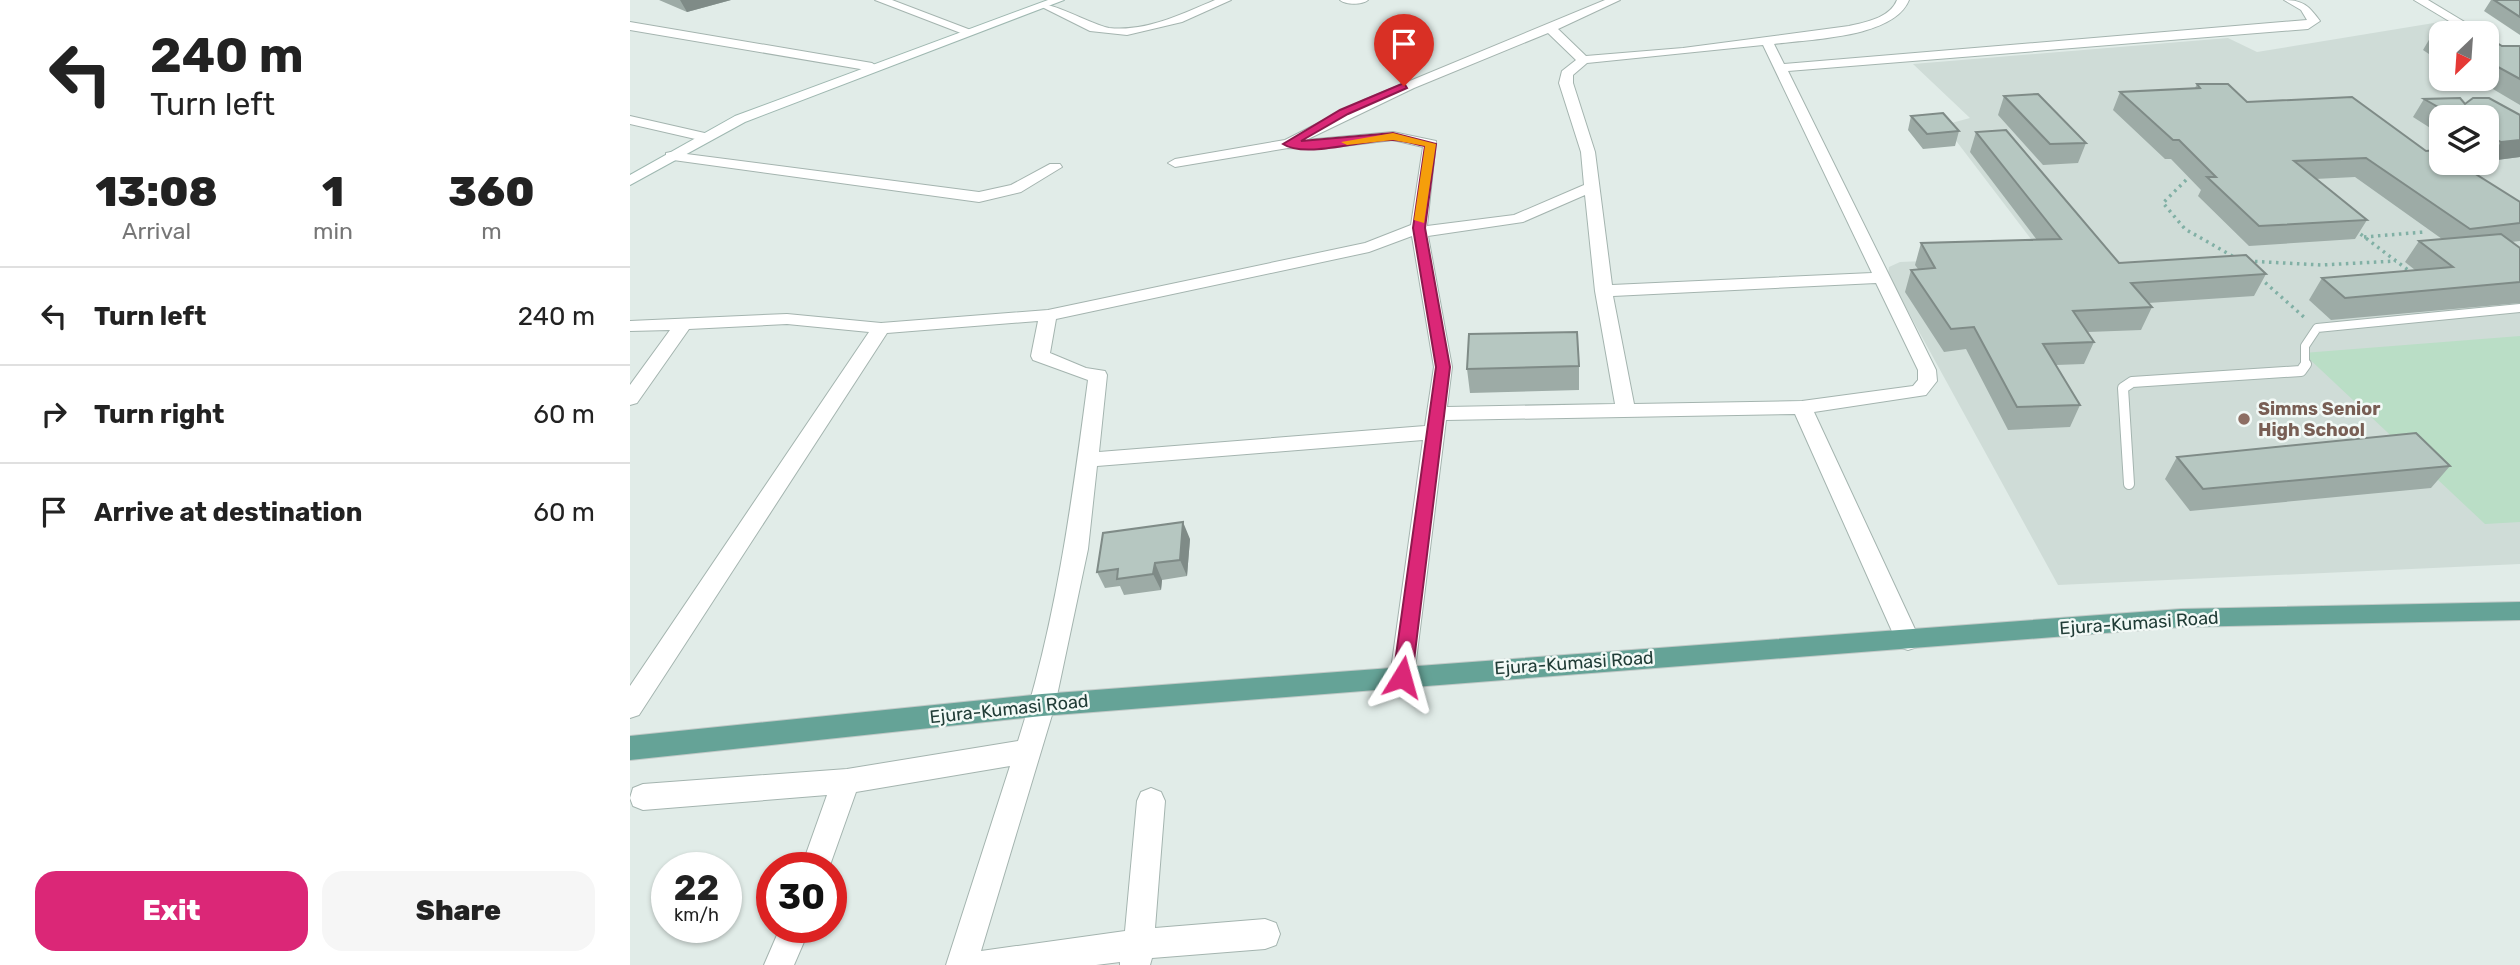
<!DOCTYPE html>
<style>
body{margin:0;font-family:Rubik,sans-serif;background:#f6f6f6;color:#222;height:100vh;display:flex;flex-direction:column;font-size:26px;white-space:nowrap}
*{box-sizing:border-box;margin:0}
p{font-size:23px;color:#767676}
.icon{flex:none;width:38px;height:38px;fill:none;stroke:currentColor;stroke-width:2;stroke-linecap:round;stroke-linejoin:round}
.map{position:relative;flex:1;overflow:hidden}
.side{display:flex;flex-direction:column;background:#fff;width:630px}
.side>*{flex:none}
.top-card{background:#fff;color:#222;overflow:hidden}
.needle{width:46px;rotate:205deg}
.controls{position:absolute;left:1799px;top:21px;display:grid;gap:14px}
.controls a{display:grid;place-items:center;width:70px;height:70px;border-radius:14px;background:#fff;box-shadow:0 2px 5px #0004;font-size:35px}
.speed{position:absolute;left:21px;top:852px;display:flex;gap:14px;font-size:35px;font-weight:700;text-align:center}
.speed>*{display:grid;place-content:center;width:91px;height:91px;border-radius:50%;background:#fff;box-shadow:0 2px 5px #0004;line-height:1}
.speed small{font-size:18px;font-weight:400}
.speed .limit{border:10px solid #d22;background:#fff;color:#111}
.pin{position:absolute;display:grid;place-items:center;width:60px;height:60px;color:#fff;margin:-72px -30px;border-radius:50% 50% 50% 0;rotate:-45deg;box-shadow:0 0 7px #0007}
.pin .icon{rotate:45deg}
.me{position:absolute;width:77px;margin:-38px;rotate:8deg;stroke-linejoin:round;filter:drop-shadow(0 0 5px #0008)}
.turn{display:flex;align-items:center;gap:24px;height:147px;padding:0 35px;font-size:32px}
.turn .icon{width:91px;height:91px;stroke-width:2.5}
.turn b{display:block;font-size:49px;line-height:60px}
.eta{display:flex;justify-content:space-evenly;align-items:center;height:119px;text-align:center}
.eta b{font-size:42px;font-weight:800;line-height:49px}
.primary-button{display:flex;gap:14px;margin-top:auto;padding:14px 35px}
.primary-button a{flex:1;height:80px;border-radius:21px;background:#db2777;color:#fff;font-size:28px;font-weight:800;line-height:80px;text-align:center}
.primary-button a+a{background:#f6f6f6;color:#222}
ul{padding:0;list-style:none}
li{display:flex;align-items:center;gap:21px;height:98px;padding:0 35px;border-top:2px solid #e0e0e0}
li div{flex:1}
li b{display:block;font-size:26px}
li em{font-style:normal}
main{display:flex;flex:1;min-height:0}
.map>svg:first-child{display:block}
</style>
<main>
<section class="side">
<div class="top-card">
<div class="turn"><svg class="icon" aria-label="left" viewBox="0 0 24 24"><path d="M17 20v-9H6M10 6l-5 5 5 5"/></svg><div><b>240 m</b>Turn left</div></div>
</div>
<div class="eta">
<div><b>13:08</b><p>Arrival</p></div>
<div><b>1</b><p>min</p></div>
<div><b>360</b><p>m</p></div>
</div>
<ul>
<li><svg class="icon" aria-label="left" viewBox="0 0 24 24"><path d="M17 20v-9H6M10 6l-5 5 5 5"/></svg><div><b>Turn left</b></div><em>240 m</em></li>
<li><svg class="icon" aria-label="right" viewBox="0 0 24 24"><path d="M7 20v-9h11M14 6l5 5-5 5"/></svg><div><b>Turn right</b></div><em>60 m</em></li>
<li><svg class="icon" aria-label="arrive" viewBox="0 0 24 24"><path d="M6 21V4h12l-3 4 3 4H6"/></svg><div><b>Arrive at destination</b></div><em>60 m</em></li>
</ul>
<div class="primary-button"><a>Exit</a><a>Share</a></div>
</section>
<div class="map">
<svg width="1890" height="965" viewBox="0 0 1890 965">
<rect width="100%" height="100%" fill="#e1ece8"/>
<path fill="#cfdcd7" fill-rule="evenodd" d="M1816,21L1837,33H1811V79H1857L1890,64V564L1428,585L1258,275L1259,267L1270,262L1414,256L1314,125L1340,118L1283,64L1598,38L1627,52ZM1811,117H1857V163H1811Z"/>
<path fill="#badec6" d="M1890,336V522L1855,524L1673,353Z"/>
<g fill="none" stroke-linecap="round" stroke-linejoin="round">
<defs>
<path id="lane-far2" d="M1811,133L1808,136L1811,141"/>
<path id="lane-far1" d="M1675,366V346L1687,328L1890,308"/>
<path id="lane" d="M1499,484L1493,388L1502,382L1671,371L1676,364"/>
<path id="street" d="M245,0H262L346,32L336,35Z
M585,0H601L552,22L497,35L460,31L408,5C419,0 462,25 479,28C516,32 552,14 585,0Z
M710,0H738C732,5 716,5 710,0Z
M975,0H990L928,29L956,56L1053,48L1219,26C1236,22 1260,18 1267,0H1279C1264,38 1180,39 1144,44L1154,64L1677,20L1671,10L1654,0C1673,0 1679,6 1690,21L1678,29L1158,71L1306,370L1307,381L1296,395L1184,412L1290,640L1287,647L1278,650L1269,647L1165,414L816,420L784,677L781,684L772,687L763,684L760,677L793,440L467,466L458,549L425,705L351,951L495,931L507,801L511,792L521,788L531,792L535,801L525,928L635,919L646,923L650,934L646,945L635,949L522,958L520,965H490V962L466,965H316L380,766L226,792L199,868H171L197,795L13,810L3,806L0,798L3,788L13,784L217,769L388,741C426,623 442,502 458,380L403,360L401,356L408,321L257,333L9,715L0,718V686L239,332L157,324L59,329L7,403L0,405V385L40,330L0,331V321L157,314L251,323L418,310L735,243L781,225L793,147L763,140L689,149L658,148L545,167L538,163L545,159L655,140L734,100ZM918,33L946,60L932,71L929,83L951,152L954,185L884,215L797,226L806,141L763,132L676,140L784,88ZM1133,45L1242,273L982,285L965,152L943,83V75L957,63ZM955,195L965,291L985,404L817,407L822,367L798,236L893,222ZM782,236L804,367L795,426L469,452L477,375L475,371L456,368L420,353L426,319L739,252ZM1246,283L1288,370V380L1283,386L1172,401L1004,404L983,296Z
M1784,0H1798L1853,33H1839Z
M0,22L242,63L248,67L242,71L0,30Z
M0,116L79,134L81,137L74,141L0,124Z
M41,152L349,192L381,185L420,164H430L432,167L391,192L349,202L36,159V153Z
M150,928H180L164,965H134Z"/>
<path id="secondary" d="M418,0H434L115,122L0,185V175L105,116Z"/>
<path id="primary" d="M1890,602V620L1551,627L412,716L0,760V736L412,694L1551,609Z"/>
</defs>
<use href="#lane-far2" stroke="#a4b4af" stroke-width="7"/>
<use href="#lane-far1" stroke="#a4b4af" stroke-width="10"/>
<use href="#lane" stroke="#a4b4af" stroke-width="12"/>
<use href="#street" stroke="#a4b4af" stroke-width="2"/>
<use href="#secondary" stroke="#9fb8b1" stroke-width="2"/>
<use href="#primary" stroke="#c1c9c7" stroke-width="2"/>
<path stroke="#81b0a5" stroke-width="3.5" stroke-dasharray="2.5 4.5" stroke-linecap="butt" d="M1561,175L1533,203L1555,229L1604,257
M1725,230L1782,273
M1734,237L1794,232
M1618,261L1691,265L1766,261
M1630,278L1675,318"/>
<use href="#lane-far2" stroke="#fff" stroke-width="6"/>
<use href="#lane-far1" stroke="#fff" stroke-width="8"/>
<use href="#lane" stroke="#fff" stroke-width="10"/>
<use href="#street" fill="#fff" fill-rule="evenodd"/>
<use href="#secondary" fill="#fff" fill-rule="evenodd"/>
<use href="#primary" fill="#65a397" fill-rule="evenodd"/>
</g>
<path fill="#9daba6" d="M29,0H101L57,12Z
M1861,0H1890V35L1854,11Z
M1803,33H1811V62L1793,50Z
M1857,37L1872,46H1890V105L1846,79H1857Z
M1567,84L1617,102L1796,151L1890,202V241L1881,242L1890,248V303L1701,320L1679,300L1692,278L1785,270L1775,262L1789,241L1812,239L1725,177L1685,179L1737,220L1725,239L1619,246L1568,196L1571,190L1541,159H1535L1483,110L1490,92L1565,88Z
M1374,96L1456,143L1448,163L1413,165L1368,115Z
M1794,99L1835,104L1890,115V157L1859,161L1857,160V117H1811V129L1805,131L1783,117Z
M1281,116L1329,131L1325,146L1293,149L1278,130Z
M1346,132L1489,263L1636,274L1624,296L1518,303L1522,307L1511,330L1458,332L1464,342L1454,364L1426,365L1450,405L1440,427L1378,430L1336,349L1314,352L1275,292L1281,270L1288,269L1285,265L1291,243L1407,240L1340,152Z
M949,366V390L840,393L837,369Z
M1547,457L1820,466L1801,488L1560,511L1535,479Z
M560,539L557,576L532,580L531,590L494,595L490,586L475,588L467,572Z"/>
<path fill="#7f8b87" d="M50,0H101L57,12Z
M1826,110L1821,117H1814L1817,112Z
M1811,121V129L1805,131Z
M1890,140V157L1859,161L1871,142Z
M553,522L560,539L557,576L550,560Z
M525,563L532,580L531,590L523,574Z"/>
<path fill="#b6c7c1" stroke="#7f8b87" stroke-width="2" d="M1864,0H1890V17Z
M1848,32L1851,33H1811V38L1803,33Z
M1857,37L1872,46H1890V79L1857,61Z
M1567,84H1598L1617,102L1722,97L1796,151L1807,150L1811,152V163H1828L1890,202V223L1840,229L1736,158L1664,161L1737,220L1629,226L1577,177H1586L1549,140H1543L1490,92L1570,88Z
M1408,94L1456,143L1420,144L1374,96Z
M1830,98L1835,104L1843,98H1859L1890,115V140L1871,142L1857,134V117H1827L1826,110L1817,112L1794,99Z
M1313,113L1329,131L1297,134L1281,116Z
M1376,130L1489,263L1616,255L1636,274L1501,283L1522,307L1443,311L1464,342L1413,344L1450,405L1387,407L1344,327L1321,329L1281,270L1305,268L1291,243L1431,239L1346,132Z
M1871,234L1890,248V282L1715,298L1692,278L1823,267L1789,241Z
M947,332L949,366L837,369L839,334Z
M1786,433L1820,466L1573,489L1547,457Z
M553,522L550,560L525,563L523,574L487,579L488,569L467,572L473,533Z"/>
<path fill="#db2777" stroke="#8e194d" stroke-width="2" d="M774,83L777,88L718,114L671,141L763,133L806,144L795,228L820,367L782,677L779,682H766L763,677L806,367L783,228L795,146C785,144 773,140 762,140C735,139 675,159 653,144L710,110Z"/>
<path fill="#f59e0b" d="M763,133L806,144L794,223L784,220L795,146L763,140L717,145L711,142Z"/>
<circle fill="#8d6e63" stroke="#f2f9f6" stroke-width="2.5" cx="1614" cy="419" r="7"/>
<g text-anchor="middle" stroke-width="5" stroke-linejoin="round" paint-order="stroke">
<g font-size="18" font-weight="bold" fill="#785e54" stroke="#f2f9f6" text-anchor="start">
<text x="1628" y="415">Simms Senior<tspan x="1628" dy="21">High School</tspan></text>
</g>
<g font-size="18" fill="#213d37" stroke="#f2f9f6">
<text transform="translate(1509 623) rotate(-4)" y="6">Ejura-Kumasi Road</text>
<text transform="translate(944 663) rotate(-4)" y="6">Ejura-Kumasi Road</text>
<text transform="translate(379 709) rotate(-6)" y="6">Ejura-Kumasi Road</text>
</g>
</g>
</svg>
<div class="controls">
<a><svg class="needle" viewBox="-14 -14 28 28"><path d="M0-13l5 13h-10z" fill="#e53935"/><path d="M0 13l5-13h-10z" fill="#767676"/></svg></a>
<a><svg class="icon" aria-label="layers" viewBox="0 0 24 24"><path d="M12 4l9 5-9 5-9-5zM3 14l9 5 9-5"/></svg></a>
</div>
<div class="speed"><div>22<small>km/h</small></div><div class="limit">30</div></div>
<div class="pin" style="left:774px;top:86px;background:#d93025"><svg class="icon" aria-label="arrive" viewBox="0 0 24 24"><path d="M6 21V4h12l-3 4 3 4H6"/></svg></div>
<svg class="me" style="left:772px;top:677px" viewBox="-20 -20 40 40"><path d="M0-17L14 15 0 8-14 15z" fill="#db2777" stroke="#fff" stroke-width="4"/></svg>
</div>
</main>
